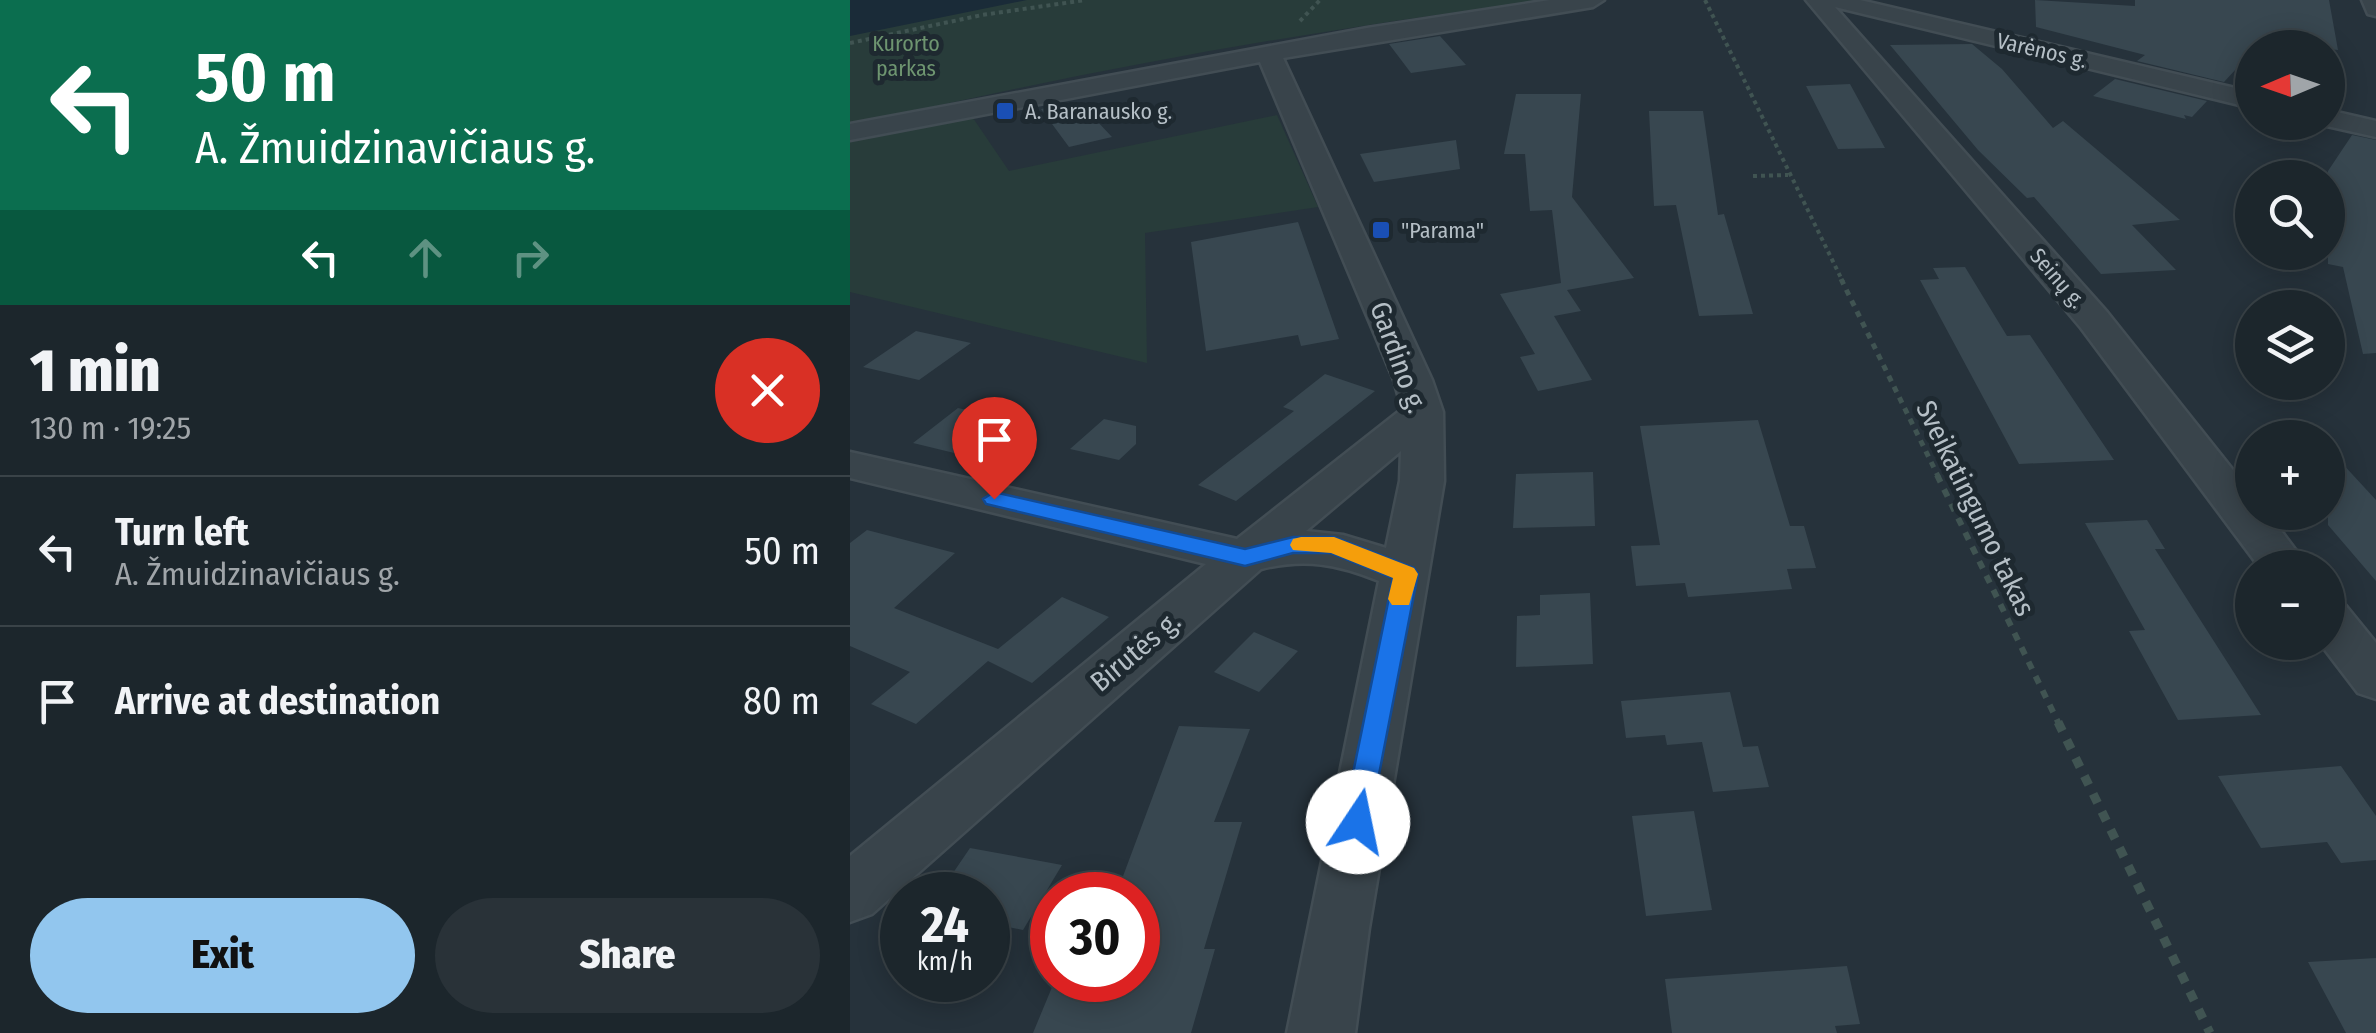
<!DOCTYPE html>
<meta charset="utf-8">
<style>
body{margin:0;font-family:"Fira Sans Condensed",sans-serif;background:#293238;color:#f1f3f6;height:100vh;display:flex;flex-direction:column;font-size:38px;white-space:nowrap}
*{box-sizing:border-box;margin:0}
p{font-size:32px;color:#a0a5a9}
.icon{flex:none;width:55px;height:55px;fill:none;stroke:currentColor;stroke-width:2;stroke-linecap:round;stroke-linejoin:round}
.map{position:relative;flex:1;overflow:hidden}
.side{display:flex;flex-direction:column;background:#1c262c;width:850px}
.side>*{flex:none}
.top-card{background:#0b6e4f;color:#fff;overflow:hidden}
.needle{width:65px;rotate:268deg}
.tools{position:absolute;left:1385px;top:30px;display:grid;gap:20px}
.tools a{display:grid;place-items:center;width:110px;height:110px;border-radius:50%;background:#1c262c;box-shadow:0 5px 25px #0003,0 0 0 2px #3a4348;font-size:50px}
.speed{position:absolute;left:30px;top:872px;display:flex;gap:20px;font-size:50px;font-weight:700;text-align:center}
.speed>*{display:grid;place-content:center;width:130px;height:130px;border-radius:50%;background:#1c262c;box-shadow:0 5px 25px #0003,0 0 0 2px #3a4348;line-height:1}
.speed small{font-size:25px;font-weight:400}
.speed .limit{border:15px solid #d22;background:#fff;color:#111}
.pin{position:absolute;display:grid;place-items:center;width:85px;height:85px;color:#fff;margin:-102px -42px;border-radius:50% 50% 50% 0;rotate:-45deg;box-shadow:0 0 10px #0007}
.pin .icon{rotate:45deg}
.me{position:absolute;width:110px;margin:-55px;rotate:11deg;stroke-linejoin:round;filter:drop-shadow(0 0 8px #0008)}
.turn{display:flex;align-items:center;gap:35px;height:210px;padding:0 30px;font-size:45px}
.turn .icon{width:130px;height:130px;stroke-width:2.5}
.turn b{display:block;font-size:70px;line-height:85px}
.lanes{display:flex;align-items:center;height:95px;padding:0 30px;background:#0003;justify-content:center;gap:50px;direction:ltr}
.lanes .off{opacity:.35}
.round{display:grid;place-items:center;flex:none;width:105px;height:105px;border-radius:52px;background:#293238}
.summary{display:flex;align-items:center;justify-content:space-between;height:170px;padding:0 30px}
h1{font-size:60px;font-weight:800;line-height:75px}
.cta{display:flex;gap:20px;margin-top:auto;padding:20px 30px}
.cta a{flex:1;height:115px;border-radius:60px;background:#92c6ee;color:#111;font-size:40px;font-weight:800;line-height:115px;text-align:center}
.cta a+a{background:#293238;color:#f1f3f6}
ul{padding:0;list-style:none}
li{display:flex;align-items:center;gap:30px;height:150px;padding:0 30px;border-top:2px solid #3a4348}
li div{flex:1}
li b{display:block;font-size:38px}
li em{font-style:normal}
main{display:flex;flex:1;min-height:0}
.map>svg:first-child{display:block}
</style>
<main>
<section class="side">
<div class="top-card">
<div class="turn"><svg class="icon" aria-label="left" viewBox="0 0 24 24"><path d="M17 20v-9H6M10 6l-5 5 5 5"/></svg><div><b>50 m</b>A. Žmuidzinavičiaus g.</div></div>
<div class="lanes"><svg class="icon" aria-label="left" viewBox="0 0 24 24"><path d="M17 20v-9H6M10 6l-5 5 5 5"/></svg><svg class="icon off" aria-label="ahead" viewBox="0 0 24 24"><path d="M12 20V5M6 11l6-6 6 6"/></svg><svg class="icon off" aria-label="right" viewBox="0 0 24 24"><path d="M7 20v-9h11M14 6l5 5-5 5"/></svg></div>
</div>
<div class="summary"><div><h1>1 min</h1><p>130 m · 19:25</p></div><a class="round" style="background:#d93025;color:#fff"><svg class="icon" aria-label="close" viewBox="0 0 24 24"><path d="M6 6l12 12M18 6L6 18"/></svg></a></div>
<ul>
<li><svg class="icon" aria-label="left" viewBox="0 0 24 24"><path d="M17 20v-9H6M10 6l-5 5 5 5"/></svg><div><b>Turn left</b><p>A. Žmuidzinavičiaus g.</p></div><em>50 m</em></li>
<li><svg class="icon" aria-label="arrive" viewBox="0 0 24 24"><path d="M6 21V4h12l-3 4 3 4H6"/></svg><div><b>Arrive at destination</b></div><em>80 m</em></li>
</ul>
<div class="cta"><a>Exit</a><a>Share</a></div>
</section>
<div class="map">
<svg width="1526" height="1033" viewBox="0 0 1526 1033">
<rect width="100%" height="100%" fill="#26323b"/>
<path fill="#283c3a" d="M0,0H699C464,29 231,71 0,126Z
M121,115L159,171L427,115L468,207L295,233L297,363L0,292V137Z"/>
<path fill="#1a2b38" d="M0,0H177L0,36Z"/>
<path fill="#384750" d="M1185,0L1285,6V0H1479L1488,50L1412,41L1374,82L1287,61L1295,55L1186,27Z
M590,36L616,65L561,73L539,44Z
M1122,44L1152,69L1203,128L1213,121L1330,220L1282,225L1326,270L1251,274L1184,197L1177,198L1128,150L1040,45Z
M1265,79L1357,101L1342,117L1334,115L1336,119L1243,96Z
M1000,84L1035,148L988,149L956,86Z
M666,94H731L722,197L784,278L717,290L731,311L704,316L742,380L688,391L670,357L685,354L650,294L711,283L702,210L680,211L675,154H654Z
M229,102L262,137L219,147L191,109Z
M799,111H853L868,215L874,214L903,314L849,316L826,205L804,206Z
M1502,135L1526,140V353L1513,354L1493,267L1478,264V171Z
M606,140L610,169L524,182L510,154Z
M448,222L489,339L451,346L448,335L356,351L341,242Z
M1115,267L1157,336L1180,335L1264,460L1169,464L1070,280L1089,279L1083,268Z
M66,331L121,343L69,380L13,367Z
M475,374L525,391L386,501L348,485L444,411L433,407Z
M108,408L172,423L129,459L63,443Z
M254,419L286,426V444L269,460L220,449Z
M908,420L940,526H954L966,568L937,569L942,589L838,597L835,583L786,586L781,546L810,545L790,426Z
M1478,448L1526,500V581L1478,525Z
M743,472L745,526L663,528L666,474Z
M1297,520L1315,549H1305L1411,715L1328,720L1279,631L1295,630L1235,523Z
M17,530L105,553L44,608L148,649L212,597L259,617L182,683L138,661L66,724L21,704L60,672L0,646V543Z
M740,593L743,664L666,667L667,616L690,615V595Z
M404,632L448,651L409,692L364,672Z
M880,692L893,747L908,746L919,787L863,792L852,742L817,745L815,735L776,738L771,701Z
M329,726L400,729L364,822H392L354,949H365L341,1033H183L205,980H288V895H266Z
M1491,766L1526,816V860L1491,863L1477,842L1411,848L1368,776Z
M844,811L862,910L796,916L782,816Z
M120,848L212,865L173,930L138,923V895H88Z
M1526,958V1033H1496L1458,962Z
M997,966L1010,1024L985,1026L987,1033H822L815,979Z"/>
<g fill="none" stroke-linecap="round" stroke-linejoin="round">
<defs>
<path id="minor" d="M700,0H754L743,7L433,58L582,380L593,412L594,481L519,928L505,1033H437L529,581C487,564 455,558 411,569L22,914L0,922V856L356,564L0,478V452L387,539L552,409L544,380L410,62L0,140V124L517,28ZM551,451L550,481L536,548L493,535L456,531Z
M956,0H1010L1402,92V108L985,7L1257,312L1402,494V512H1417L1459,568H1410L1231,328Z
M1512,0H1526V16L1518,14Z
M1478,110L1526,121V137L1468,124L1478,122Z
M1478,601L1496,606L1526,643V699L1508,693L1469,642H1478Z"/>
</defs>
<use href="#minor" stroke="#424d54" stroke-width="5"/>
<path stroke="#405452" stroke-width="4" stroke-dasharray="4 4" stroke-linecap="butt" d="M855,0L993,282
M450,21L470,0
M0,43L132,15L236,0
M903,176L938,175"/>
<path stroke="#405452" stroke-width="5" stroke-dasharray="6 6" stroke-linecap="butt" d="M991,279L1089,478"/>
<path stroke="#405452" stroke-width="6" stroke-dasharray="8 8" stroke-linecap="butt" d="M1087,475L1209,724"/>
<path stroke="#405452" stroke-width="9" stroke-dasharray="10 10" stroke-linecap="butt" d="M1208,722L1360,1033"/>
<use href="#minor" fill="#39444b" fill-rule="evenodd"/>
</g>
<path fill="#1a73e8" stroke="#114b97" stroke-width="2.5" d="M144,492L395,549L443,537H484L564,568L568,574L518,831L508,834L497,831L493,822L543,578L481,553H443L395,566L136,504L133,499Z"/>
<path fill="#f59e0b" d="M451,537H484L564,568L568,574L559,605H542L538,599L543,578L481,553L443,550L440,545L443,539Z"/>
<g fill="#1a4fb4" stroke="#1e2930" stroke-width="4">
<rect x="145" y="101" width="20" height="20" rx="5"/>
<rect x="521" y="220" width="20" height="20" rx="5"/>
</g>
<g text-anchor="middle" stroke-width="10" stroke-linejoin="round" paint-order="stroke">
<g font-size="22" fill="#6e9570" stroke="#1e2930">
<text x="56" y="51">Kurorto<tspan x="56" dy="25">parkas</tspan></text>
</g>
<g font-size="22" fill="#b5bfc6" stroke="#1e2930">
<text transform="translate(1192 50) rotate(13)" y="8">Varėnos g.</text>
<text transform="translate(1208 278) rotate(49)" y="8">Seinų g.</text>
</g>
<g font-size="22" fill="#b5bfc6" stroke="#1e2930" text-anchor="start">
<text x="175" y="119">A. Baranausko g.</text>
<text x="551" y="238">"Parama"</text>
</g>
<g font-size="28" fill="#b5bfc6" stroke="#1e2930">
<text transform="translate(549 357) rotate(70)" y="10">Gardino g.</text>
<text transform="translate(1126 508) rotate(64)" y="10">Sveikatingumo takas</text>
<text transform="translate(285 651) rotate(-40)" y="10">Birutės g.</text>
</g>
</g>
</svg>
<div class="tools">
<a><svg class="needle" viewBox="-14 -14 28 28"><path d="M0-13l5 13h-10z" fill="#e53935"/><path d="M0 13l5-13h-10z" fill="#a0a5a9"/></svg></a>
<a><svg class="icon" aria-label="search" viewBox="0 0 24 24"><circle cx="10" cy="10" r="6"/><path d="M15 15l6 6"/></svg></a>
<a><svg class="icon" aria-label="layers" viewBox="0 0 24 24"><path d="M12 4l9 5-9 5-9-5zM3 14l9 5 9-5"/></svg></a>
<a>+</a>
<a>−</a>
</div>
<div class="speed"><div>24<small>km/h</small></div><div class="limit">30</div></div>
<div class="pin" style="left:144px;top:499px;background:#d93025"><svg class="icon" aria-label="arrive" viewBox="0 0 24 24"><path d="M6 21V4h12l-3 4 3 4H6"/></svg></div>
<svg class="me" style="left:508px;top:822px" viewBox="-20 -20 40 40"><circle r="19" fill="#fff"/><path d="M0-13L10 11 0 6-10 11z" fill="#1a73e8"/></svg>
</div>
</main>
